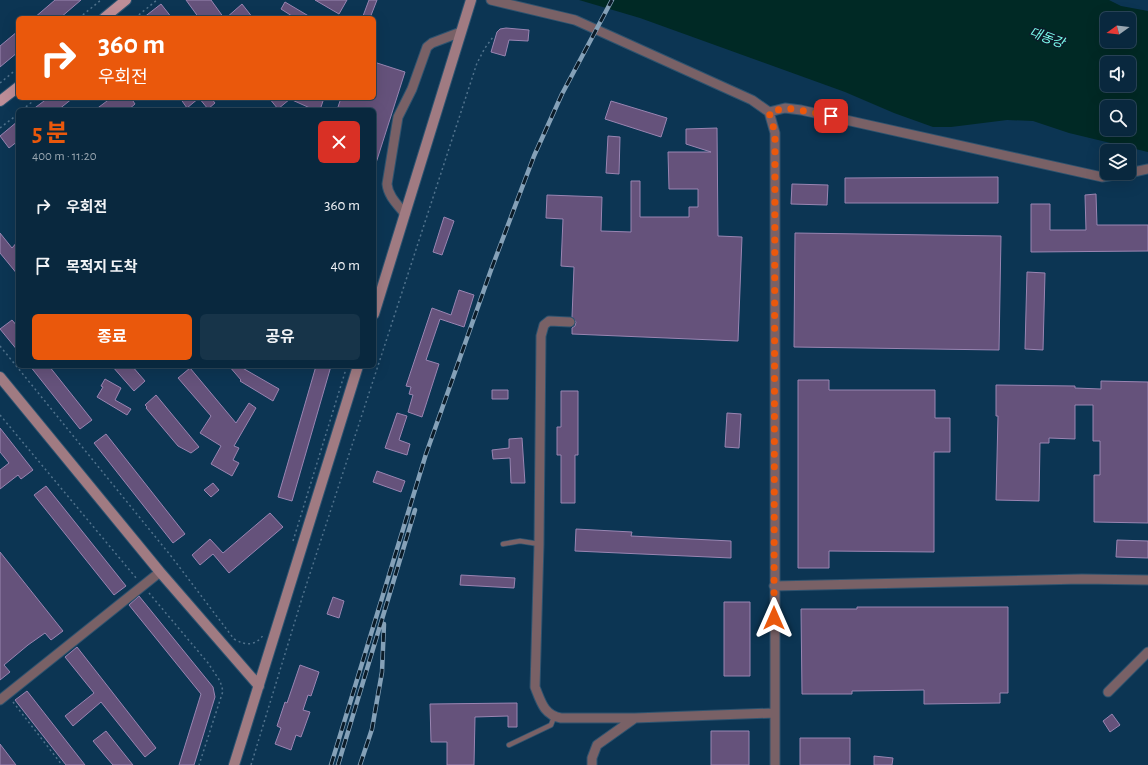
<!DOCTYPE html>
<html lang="ko">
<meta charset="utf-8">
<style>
body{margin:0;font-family:"Alegreya Sans","Noto Sans KR",sans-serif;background:#173449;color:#f1f3f6;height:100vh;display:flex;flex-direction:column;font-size:15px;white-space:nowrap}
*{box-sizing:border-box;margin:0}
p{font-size:13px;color:#99a6b0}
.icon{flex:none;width:22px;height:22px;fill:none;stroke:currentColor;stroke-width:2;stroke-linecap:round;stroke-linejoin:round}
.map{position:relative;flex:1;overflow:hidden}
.drawer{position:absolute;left:16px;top:108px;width:360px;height:260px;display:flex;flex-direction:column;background:#09283e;border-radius:6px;box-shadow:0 4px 16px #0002,0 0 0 1px #294458}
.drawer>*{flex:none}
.guide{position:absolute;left:16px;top:16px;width:360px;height:84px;border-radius:6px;box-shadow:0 4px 16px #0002,0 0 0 1px #294458;background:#ea580c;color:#fff;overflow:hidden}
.needle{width:26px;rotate:255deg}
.controls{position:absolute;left:1100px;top:12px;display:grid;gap:8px}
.controls a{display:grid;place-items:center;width:36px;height:36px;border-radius:6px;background:#09283e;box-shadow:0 4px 16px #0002,0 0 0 1px #294458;font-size:20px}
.pin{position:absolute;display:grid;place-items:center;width:34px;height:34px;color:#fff;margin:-17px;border-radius:8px;box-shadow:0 2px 6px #0006}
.me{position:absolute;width:44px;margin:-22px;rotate:0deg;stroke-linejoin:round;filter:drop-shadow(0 0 3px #0008)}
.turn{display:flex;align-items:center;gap:14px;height:84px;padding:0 16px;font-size:18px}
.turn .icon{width:52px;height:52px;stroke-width:2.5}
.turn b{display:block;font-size:28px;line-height:34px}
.round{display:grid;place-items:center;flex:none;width:42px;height:42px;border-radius:6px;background:#173449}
.headline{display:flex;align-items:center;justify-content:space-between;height:68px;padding:0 16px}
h1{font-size:24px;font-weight:700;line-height:30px;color:#ea580c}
.cta{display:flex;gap:8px;margin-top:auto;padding:8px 16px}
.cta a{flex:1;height:46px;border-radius:6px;background:#ea580c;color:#fff;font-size:16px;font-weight:700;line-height:46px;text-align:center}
.cta a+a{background:#173449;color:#f1f3f6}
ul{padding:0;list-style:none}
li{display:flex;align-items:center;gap:12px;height:60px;padding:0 16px}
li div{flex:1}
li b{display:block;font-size:15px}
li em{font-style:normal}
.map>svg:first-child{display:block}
</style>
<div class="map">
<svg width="1148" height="765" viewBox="0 0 1148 765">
<rect width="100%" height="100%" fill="#0c3553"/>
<path fill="#002925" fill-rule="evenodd" d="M579,0H1109L1121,6L1148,11V152L1069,133L1033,121L1007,120L951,127H933L894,113L845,92L640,18ZM1107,19H1129V41H1107ZM1107,63H1129V85H1107ZM1107,107H1129V129H1107Z"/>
<path fill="#65527b" stroke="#9985b2" d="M55,0H81L60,18H34Z
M186,0H211L224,18H199Z
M315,0H347L339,14Z
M369,0H377L370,18H369L363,16Z
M285,2L312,18H295L281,9Z
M161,4L172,18H143Z
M242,4L253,18H226Z
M506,28L529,30L528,41L509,40L505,56L491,52L497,32L500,29Z
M18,31V52L0,67V46Z
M374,62L405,72L376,163H374V110H337L341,98H374Z
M48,98H73L58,110H32Z
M111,98H131L135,104L128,110H95Z
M180,98H199L187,108Z
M199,98H211L215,103L208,109Z
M269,98H324L320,110H309L310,108L290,99L278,109Z
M611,101L667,118L661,137L605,119Z
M18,121V141L9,148L0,136Z
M717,128L718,236L742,237L738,341L572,334V328L575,326L576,322L572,317L574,267L561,266L563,219L546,218L547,195L602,197L601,231L631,232V181H640V217H689V207H698V189H669L668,152H711L686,144V129Z
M608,136L620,137L619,174L606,173Z
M998,177V203H845V178Z
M792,184L828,185L827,205L791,204Z
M1096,194L1097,225H1148V251L1031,252V204H1050V230H1086L1085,195Z
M444,217L454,221L442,255L433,252Z
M0,233L12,248L18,241V275L0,253Z
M795,233L1001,236L999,350L794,347Z
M1027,272L1045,273L1043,350L1025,349Z
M459,290L474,295L464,327L440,319L426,360L439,364L422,417L408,412L413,395L409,394L411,387L406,386L432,308L451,315Z
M12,320L18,327V351L0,329Z
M30,366H49L92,420L80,429Z
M112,366H132L145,381L134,391Z
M229,366H239L279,389L273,401L240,381L241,380Z
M316,366H331L292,501L278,497Z
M190,368L236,423L249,403L256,408L234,446L239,448L233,460L239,463L232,476L211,464L221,446L200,433L211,416L178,378Z
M105,379L121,388L115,400L131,409L127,415L97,397L103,387L101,386Z
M798,380H829V390H935V418H950V452H934V552L829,551V568H798Z
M1101,381L1148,382V523L1094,522V475H1100V441H1093V405H1075V439L1049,438V443H1040L1039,501L996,500L998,416H996V385L1075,386V388L1101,389Z
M492,390H508V399H492Z
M561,391H578V455H575V503H561V455H557V427H561Z
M156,395L199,447L191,453L178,446L146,408L147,407L145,405Z
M397,413L407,416L399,440L410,444L407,455L385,448Z
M727,413L741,414L739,448L725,447Z
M0,428L33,470L21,479L18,475L0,489V470L9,463L0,452Z
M106,434L185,534L173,543L94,443Z
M522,438L525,483H511L510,458L493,459L492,450L509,448V439Z
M377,471L405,481L401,492L373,482Z
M213,483L219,490L211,497L204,490Z
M46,486L126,586L114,595L34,495Z
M270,513L283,527L229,573L213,554L200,565L192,555L210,539L223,553Z
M576,529L632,532L631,536L731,541V558L575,551Z
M1117,540L1148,541V558L1116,557Z
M0,552L63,631L51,640L45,633L28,645L4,665L10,672L0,680Z
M461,575L515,578L514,588L460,585Z
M139,596L213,687L215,697L194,765H179L201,694L129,605Z
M333,597L344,601L339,618L327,614Z
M724,602H750V676H724Z
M857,607H1008V693H1000V703L924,704V690L852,691V694H802L801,609H857Z
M77,647L156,748L145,757L101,702L73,726L65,716L94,693L65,657Z
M300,665L319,672L311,696L308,695L303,710L310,712L301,737L296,735L291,750L275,744L281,728L277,726L285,702L287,703Z
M27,691L85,765H66L15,700Z
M517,703V727H508V716L475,717L474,765H447V742H431L430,704Z
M1112,714L1120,725L1110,732L1103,721Z
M106,731L121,750L133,765H113L107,758L93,741Z
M711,731H749V765H711Z
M800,738H850V765H800Z
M0,744L16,765H0Z
M874,756L893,758L892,765H874Z"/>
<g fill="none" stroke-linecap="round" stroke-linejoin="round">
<defs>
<path id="service" d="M503,544L520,541L539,544
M509,745L551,725L554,717"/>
<path id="minor" d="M491,0L575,20L752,100L769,112L775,133V765
M769,112L785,108L801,110L1102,177L1127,173
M1129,173L1148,169
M405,214C398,205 388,196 387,184L398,117L412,89L427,47L432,43L461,32
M570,322L549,321L544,325L541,336L539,544L535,687C541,702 544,715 561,718H635L774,713
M774,586L1082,579L1148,580
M1108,692L1148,652
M0,700L160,572
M592,765V758L597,745L635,718"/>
<path id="secondary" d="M374,314L471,0
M0,377L160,572L259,686
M234,765L358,366"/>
<path id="primary" d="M104,18L126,0
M0,101L18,87"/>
</defs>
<use href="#service" stroke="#2e536f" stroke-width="6"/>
<use href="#minor" stroke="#2e536f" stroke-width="11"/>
<use href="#secondary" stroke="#2e536f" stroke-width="12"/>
<use href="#primary" stroke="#2e536f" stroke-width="12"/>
<path stroke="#50728c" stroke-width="1.5" stroke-dasharray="2 3" stroke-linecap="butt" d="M79,18L101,0
M135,18L157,0
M0,83L18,68
M22,110L37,98
M0,128L18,114
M0,346L171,556L234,639C246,646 256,646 264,634
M0,415L137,579
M293,541L346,369
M149,593L208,663L220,681L223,691L199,765
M13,702L62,765
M251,765L303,595L477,63L485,48L493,37"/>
<use href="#service" stroke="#796166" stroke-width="4.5"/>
<use href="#minor" stroke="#796166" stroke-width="9"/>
<use href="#secondary" stroke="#a07b82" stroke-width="10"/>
<use href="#primary" stroke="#be8e98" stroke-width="10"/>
<defs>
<path id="rail" d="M331,765L426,454L491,270L534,156L562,94L612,0
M338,765L415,510
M360,765L372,729L382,672L384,624"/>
</defs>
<use href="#rail" stroke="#85a1b8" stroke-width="4.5"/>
<use href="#rail" stroke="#0b1c29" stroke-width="3" stroke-dasharray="9" stroke-linecap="butt"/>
</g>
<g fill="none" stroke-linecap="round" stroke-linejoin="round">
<path stroke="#ea580c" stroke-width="7" stroke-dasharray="0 12.6" d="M774,618L775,133L769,112L786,108L800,110L831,116"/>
</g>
<g text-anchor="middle" stroke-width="3" stroke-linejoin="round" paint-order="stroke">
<g font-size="13" font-style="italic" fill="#79faea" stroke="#0b1c29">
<text transform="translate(1047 37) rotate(20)" y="5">대동강</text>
</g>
</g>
</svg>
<div class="controls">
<a><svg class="needle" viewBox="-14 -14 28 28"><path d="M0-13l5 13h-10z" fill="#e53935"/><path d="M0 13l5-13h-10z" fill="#99a6b0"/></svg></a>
<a><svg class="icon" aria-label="sound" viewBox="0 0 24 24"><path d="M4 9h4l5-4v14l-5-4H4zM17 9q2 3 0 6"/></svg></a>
<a><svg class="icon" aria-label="search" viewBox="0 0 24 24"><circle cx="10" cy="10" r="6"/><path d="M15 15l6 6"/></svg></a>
<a><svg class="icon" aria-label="layers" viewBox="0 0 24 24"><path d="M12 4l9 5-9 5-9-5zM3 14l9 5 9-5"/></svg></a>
</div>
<div class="pin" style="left:831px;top:116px;background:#d93025"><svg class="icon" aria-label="arrive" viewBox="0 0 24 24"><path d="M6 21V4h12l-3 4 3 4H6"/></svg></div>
<svg class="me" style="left:774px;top:618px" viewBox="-20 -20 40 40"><path d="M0-17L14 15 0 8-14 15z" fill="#ea580c" stroke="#fff" stroke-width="4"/></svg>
<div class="guide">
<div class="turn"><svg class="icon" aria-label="right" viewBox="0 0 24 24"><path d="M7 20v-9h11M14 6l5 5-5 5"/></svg><div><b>360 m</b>우회전</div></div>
</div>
<section class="drawer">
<div class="headline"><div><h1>5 분</h1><p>400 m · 11:20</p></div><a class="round" style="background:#d93025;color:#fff"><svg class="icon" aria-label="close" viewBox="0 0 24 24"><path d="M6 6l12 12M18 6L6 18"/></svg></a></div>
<ul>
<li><svg class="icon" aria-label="right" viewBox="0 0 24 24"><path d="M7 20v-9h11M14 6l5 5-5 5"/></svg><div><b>우회전</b></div><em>360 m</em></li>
<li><svg class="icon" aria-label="arrive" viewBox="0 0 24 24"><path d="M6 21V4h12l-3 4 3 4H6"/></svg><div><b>목적지 도착</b></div><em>40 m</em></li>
</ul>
<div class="cta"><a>종료</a><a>공유</a></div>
</section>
</div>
